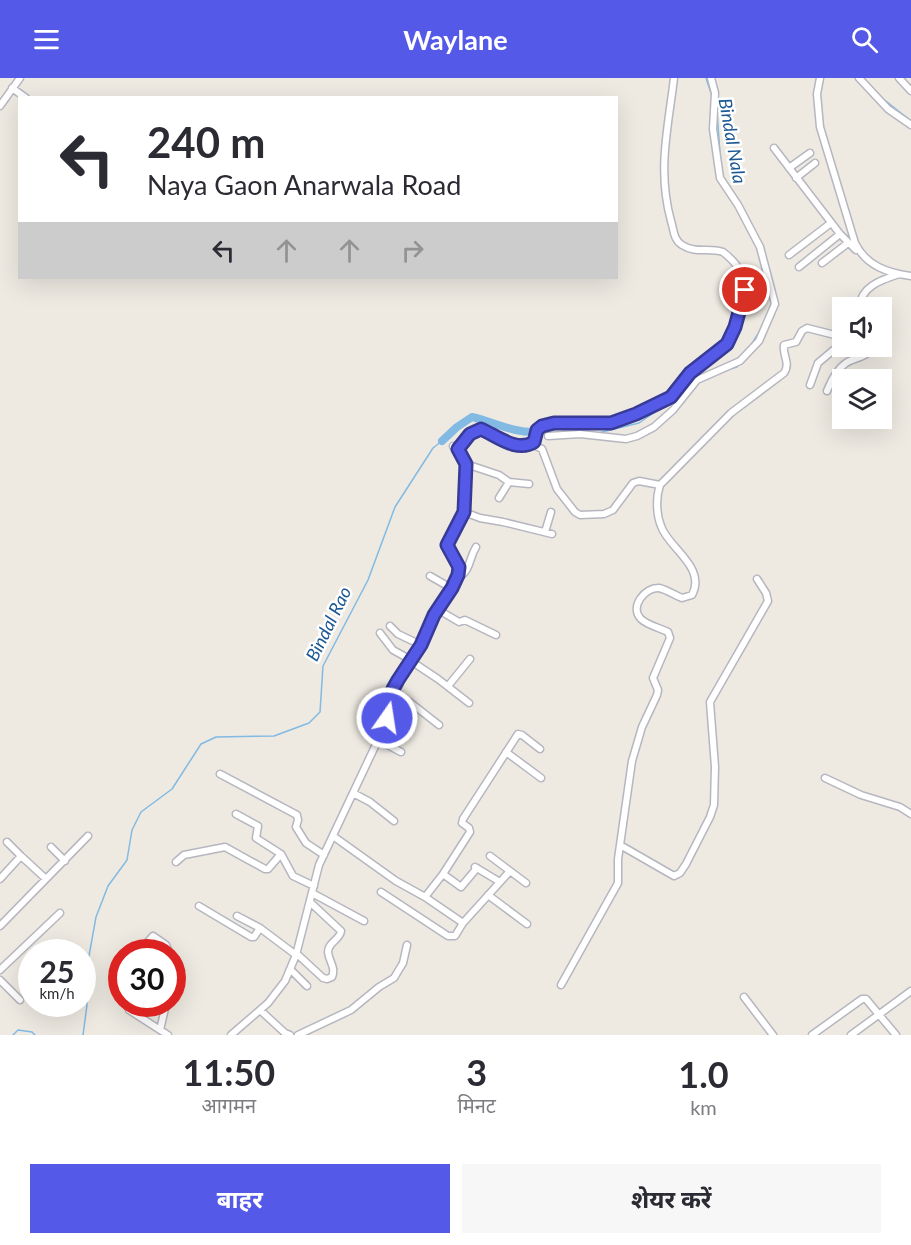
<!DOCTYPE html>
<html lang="hi">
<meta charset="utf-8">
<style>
body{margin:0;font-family:Lato,"Noto Sans Devanagari",sans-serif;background:#f7f7f7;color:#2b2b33;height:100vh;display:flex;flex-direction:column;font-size:22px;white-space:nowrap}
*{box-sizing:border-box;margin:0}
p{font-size:20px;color:#7c7c81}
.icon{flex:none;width:33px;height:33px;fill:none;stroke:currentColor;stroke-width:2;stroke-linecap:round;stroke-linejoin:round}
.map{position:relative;height:957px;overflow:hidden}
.panel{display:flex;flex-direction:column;background:#fff;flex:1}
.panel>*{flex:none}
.hud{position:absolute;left:18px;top:18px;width:600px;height:183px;border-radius:0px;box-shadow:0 6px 24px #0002;background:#fff;color:#2b2b33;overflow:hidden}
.fabs{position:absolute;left:832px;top:219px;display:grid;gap:12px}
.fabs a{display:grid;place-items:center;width:60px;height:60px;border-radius:0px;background:#fff;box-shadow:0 6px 24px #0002;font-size:30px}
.speed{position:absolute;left:18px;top:861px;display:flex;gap:12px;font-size:30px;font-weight:700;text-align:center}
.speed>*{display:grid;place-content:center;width:78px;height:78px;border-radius:50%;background:#fff;box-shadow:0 6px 24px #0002;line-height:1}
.speed small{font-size:15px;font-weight:400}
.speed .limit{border:9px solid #d22;background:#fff;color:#111}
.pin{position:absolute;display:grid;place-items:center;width:51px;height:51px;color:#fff;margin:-26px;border:3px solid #fff;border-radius:50%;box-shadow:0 2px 6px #0007}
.me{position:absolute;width:66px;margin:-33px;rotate:13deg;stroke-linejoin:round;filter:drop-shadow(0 0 4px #0008)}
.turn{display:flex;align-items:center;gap:21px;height:126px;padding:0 30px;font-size:27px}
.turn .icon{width:78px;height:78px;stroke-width:2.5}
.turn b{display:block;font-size:42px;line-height:51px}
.lanes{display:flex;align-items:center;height:57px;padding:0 30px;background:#0003;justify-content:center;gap:30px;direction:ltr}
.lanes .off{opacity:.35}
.eta{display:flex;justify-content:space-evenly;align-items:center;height:102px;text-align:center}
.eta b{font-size:36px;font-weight:700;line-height:42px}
.cta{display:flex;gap:12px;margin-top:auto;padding:12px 30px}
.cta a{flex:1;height:69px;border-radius:0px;background:#5559e8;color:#fff;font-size:24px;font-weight:700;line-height:69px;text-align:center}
.cta a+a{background:#f7f7f7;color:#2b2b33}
header{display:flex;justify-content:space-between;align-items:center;height:78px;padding:0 30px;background:#5559e8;color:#fff;font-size:27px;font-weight:700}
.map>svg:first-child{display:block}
</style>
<header><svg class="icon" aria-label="menu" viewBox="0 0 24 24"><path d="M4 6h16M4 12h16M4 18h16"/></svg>Waylane<svg class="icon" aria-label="search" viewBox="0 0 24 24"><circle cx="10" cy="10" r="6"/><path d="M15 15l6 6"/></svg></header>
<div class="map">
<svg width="911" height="957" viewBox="0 0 911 957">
<rect width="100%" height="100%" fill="#eeeae2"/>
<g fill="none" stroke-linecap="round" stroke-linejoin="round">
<path stroke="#82bae3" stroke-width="1.5" d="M706,0L712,18
M882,20L911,43
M717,34L721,89
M732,122L741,139
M751,267L761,251
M730,291L737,289L738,286
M540,354L566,350L598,355L639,345L684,314
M13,957L18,952L32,954L35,957
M83,957L87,927L85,905L87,889L96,839L108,808L127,782L132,752L141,734L172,711L201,666L216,659L274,658L309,645L320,634L323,588L368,502L395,429L433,370L442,363"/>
<path stroke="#82bae3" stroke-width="8" d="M442,363L457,349L472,339C494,344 513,355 536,354"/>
<defs>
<path id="minor" d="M820,0L817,16L820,49L855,165C866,188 888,195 911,198
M859,0L888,31L911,47
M899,0L911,13
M12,10L26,20
M0,28L20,0
M774,70L840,156L856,172
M789,90L810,75
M796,100L815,85
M789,177L831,145
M822,185L848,165
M799,189L840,156
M859,230C861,208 881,202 899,196
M810,307L818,285L843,264
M827,313C831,303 837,291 846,285C855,279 868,280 873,268
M548,358L580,356L626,361L637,358L654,349L673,332L697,302L740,283L759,263L775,226L760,169L738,127L720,100L713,51L715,15L711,0
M532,366L542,371L557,411L575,434L580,437L604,436L613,432L633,405L639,403L660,407
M458,371L470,355L477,351C496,353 514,376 534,364L537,352L542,348L554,345L611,344L636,336L671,319L690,295L727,266L730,261C744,225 758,201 723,174C709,169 696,176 682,167C673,161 674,152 671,143C657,92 668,51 674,0
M466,386L499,397L509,404L529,406
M499,420L509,404
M464,434L480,440L503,444L552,456
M545,454L551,434
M430,498L451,510
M457,501C472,491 468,482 476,469
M437,531L459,544L465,542L496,557
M390,548L398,556L421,567
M380,555L393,572L411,582
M411,583L438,601L469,625
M448,608L470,581
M393,611L439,647
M378,662L401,674
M506,674L541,700
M220,696L297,737L298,742L296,749L306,765L324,777
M825,700L861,717L900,729L911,736
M353,715L370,724L394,743
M236,736L258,748L256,760L281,776
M333,758L396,803L425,819L463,845L510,793
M7,764L21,778
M620,767L674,798L680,795L686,786L710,739L714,727L715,689L710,624L768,523L766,515L757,501
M51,769L65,783
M490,778L526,805
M176,784L184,777L225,769L265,791H268L281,776L293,798L314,808
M475,789L500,804
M477,790L461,809L443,796L470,754L469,750L462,745L463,741L518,656L522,657L540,671
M0,801L21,778L46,801
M381,814L448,858H455L463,845
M312,815L364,843
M488,817L527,846
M425,819L443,796
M199,828L251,859H254L260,850L296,877
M237,838L260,850
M0,848L88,758
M139,874L153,858L166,867L169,874
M296,875L323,900L327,901L332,899C336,889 329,884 328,874C328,864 340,862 341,853L311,825
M290,891L307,908
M0,892L60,835
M0,902L20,922
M561,907L618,805V781L632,683L642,649L657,617L658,612L653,600L670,560L668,554C660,550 647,547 641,541C629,529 645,509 659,510C668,512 674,517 682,520L692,517C707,489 668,470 661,448C656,436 656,419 660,407L731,335L784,295C791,285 782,277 784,267L796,264L802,253L807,250L843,259
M744,919L773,957
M129,932L168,957
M260,932L285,955L290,957
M160,952L166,926
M231,957L268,925L285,903L296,877L319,787L378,662L387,640L393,611L404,591L421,567L434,537L451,510L458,497L459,489L447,467C449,456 458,447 462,436C469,420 469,379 453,368
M298,957L351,932L379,909L394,900L403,885L407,867
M812,957L862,921H866L896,957
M851,957L911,913"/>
</defs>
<use href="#minor" stroke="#b6b6c0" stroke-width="9"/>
<use href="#minor" stroke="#fff" stroke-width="6"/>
</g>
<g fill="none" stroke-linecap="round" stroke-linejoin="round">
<defs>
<path id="route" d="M387,640L393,611L398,602L421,567L434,537L452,510L458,497L459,489L447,467L464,434L466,386L458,371L470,356L481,351C497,358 517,375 534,364L537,352L542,348L554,345H611L636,336L671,319L690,295L727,266L735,249L745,212"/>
</defs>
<use href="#route" stroke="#373a97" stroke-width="15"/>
<use href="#route" stroke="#5559e8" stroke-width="10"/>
</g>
<g text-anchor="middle" stroke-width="5" stroke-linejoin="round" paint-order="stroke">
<g font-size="18" font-style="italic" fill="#1c5893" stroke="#fff">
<text transform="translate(732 63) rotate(80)" y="6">Bindal Nala</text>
<text transform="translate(329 546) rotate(-64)" y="6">Bindal Rao</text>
</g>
</g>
</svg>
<div class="fabs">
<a><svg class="icon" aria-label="sound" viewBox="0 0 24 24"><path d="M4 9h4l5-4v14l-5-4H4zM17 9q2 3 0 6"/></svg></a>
<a><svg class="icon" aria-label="layers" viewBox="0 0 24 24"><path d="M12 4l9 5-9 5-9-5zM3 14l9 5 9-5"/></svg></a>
</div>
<div class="speed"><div>25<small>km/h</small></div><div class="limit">30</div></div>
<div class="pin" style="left:745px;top:212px;background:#d93025"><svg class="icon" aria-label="arrive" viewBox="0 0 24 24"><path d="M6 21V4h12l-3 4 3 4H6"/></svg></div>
<svg class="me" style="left:387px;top:640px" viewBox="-20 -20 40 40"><circle r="17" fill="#5559e8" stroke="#fff" stroke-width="3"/><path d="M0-11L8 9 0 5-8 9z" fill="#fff"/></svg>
<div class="hud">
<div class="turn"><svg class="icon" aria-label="left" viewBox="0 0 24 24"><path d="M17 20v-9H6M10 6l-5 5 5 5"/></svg><div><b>240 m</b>Naya Gaon Anarwala Road</div></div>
<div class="lanes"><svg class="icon" aria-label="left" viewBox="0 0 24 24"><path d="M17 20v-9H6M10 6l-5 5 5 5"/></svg><svg class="icon off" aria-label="ahead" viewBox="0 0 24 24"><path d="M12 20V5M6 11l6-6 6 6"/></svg><svg class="icon off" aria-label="ahead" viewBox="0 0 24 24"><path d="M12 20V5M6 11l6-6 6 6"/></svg><svg class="icon off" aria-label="right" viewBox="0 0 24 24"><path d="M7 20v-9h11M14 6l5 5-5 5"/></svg></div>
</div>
</div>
<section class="panel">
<div class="eta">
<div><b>11:50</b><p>आगमन</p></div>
<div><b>3</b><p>मिनट</p></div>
<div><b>1.0</b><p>km</p></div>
</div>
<div class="cta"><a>बाहर</a><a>शेयर करें</a></div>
</section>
